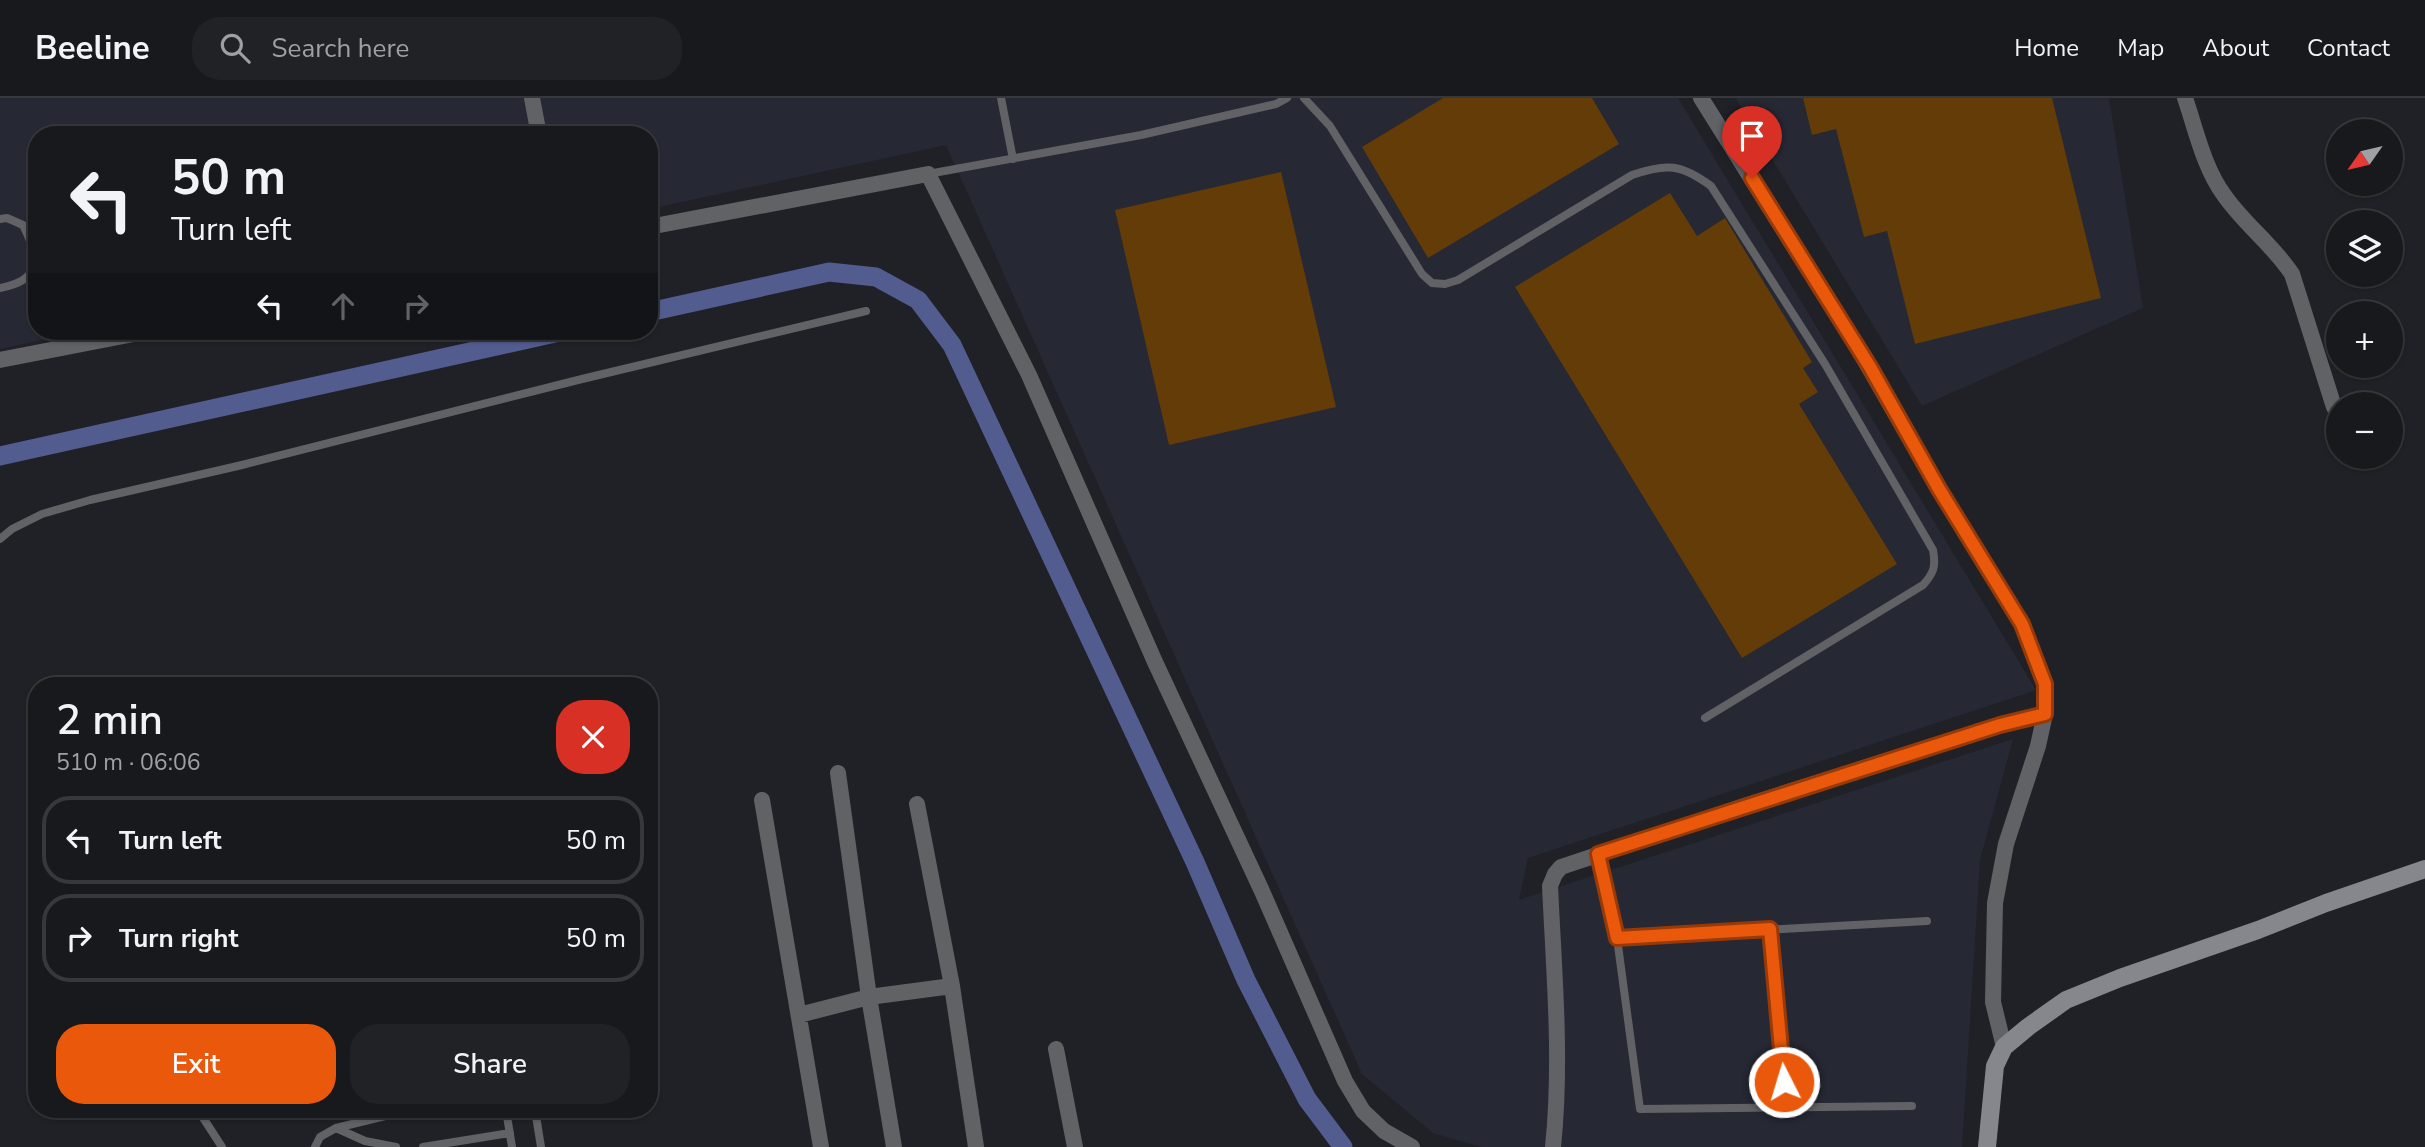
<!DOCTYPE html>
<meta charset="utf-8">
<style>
body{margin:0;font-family:"Nunito Sans",sans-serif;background:#202226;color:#f1f3f6;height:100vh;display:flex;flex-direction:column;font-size:26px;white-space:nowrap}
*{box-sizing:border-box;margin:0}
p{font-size:23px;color:#9ea0a4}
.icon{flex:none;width:38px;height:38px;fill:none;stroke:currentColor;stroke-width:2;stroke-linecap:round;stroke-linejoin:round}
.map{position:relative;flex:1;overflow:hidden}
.details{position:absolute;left:28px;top:579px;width:630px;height:441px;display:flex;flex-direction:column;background:#17191d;border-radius:28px;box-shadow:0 2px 5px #0004,0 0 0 2px #36383b}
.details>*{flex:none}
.banner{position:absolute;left:28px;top:28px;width:630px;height:214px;border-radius:28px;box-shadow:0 2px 5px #0004,0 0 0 2px #36383b;background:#17191d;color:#f1f3f6;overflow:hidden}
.needle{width:46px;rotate:236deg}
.buttons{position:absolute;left:2326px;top:21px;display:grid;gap:14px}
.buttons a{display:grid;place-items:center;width:77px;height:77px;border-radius:50%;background:#17191d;box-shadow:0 2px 5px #0004,0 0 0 2px #36383b;font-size:35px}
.pin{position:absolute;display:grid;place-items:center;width:60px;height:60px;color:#fff;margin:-72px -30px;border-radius:50% 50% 50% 0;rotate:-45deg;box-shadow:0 0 7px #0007}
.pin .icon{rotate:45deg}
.me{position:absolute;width:77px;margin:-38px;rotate:355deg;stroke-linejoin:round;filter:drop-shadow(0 0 5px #0008)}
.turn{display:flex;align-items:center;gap:24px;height:147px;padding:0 28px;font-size:32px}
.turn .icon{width:91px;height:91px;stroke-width:2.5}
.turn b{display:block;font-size:49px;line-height:60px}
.lanes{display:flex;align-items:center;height:66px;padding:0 28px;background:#0003;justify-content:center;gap:35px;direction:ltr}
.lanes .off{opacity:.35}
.round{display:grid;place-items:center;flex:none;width:74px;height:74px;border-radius:28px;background:#202226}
.head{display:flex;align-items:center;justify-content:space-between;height:119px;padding:0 28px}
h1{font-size:42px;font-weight:600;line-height:52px}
.primary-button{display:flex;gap:14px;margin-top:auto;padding:14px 28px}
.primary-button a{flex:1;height:80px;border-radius:28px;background:#ea580c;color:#fff;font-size:28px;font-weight:600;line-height:80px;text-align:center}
.primary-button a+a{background:#202226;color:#f1f3f6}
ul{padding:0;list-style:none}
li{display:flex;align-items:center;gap:21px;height:88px;margin:0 14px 10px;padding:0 14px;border:4px solid #36383b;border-radius:28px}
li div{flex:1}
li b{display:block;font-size:26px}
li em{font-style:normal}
header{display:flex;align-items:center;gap:42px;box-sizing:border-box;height:98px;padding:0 35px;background:#17191d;border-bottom:2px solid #36383b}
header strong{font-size:33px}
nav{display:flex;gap:38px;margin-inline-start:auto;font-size:24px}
.search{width:490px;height:63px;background:#202226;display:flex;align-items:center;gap:18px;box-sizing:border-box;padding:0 24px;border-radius:28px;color:#9ea0a4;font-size:26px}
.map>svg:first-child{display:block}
</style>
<header>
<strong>Beeline</strong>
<div class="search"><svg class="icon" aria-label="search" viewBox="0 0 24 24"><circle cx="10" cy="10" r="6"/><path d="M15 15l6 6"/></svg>Search here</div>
<nav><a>Home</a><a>Map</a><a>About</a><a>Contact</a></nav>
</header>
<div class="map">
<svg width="2425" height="1049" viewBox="0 0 2425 1049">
<rect width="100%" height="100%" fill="#1f2127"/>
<path fill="#262834" d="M0,0H1678L2036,592L1528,760L1519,802L2013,641L1980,762L1962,1049H1481L1433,1035L1362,976L946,47L649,111V37H37V233H84L0,251Z
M1735,0H2109L2143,210L1922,308Z"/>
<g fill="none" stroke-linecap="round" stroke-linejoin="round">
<path stroke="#535c8f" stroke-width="19" d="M649,214L829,174L876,179L918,202L952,247L1195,764L1246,882L1307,1001L1343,1049
M0,358L564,233"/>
</g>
<path fill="#643c08" d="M1443,0H1592L1619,46L1428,160L1362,49Z
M1803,0H2052L2101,200L1915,246L1887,133L1864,139L1836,31L1812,37Z
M1281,74L1336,309L1169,347L1115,112Z
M1670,95L1697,138L1725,120L1812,264L1803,270L1818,294L1799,306L1897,466L1742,560L1515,189Z"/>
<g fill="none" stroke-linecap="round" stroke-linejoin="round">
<path stroke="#616266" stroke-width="8" d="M1001,0L1013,61
M1304,0L1330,28L1422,176L1432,185L1445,186L1458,182L1632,77C1667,65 1681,66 1711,88L1825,266L1933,452C1936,468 1934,475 1923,487L1705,620
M928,76L1141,37L1276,6L1287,0
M0,121L7,120L23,127C40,161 42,182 0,190
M0,441L12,431L42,416L90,402L242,367L582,281L866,213
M1598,756L1617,840L1640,1011L1912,1008
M1770,831L1786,1010
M1617,840L1927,823
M198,1012L222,1049
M506,1012L512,1049
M535,1012L541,1049
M336,1030L365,1043L396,1049
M315,1049L320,1039L336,1030L410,1012
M423,1049L510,1035"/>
<path stroke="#616266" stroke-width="16" d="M532,0L539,37
M1701,0L1857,249L1939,391L2022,526L2045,586V616L2038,648L2006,746L1995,805L1993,904L2004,949
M2185,0C2196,32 2204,70 2224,97C2244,126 2273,147 2292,176L2334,309
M649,129L928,76L1029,277L1155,564L1261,791L1345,983L1363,1013L1384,1033L1412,1049
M0,262L149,233
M838,675L869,899L894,1049
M762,702L821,1049
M917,706L952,888L976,1049
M799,917L869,899L952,888
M1056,951L1075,1049
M1553,1049C1562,962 1554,875 1550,788L1555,776L1561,769L1747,707L2000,627L2045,616"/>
<path stroke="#86878d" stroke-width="18" d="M1987,1049L1995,968L2004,949L2028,929L2066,902L2120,880L2258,832L2326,805L2425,771"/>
</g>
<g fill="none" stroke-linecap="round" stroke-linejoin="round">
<defs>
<path id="route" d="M1752,80L1870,269L1939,391L2022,526L2045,586V616L2000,627L1598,756L1617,840L1770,831L1784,984"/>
</defs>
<use href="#route" stroke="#983908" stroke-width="18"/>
<use href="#route" stroke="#ea580c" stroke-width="12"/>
</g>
</svg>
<div class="buttons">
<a><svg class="needle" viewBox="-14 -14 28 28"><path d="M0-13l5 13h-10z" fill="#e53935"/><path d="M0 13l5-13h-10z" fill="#9ea0a4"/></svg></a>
<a><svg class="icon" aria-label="layers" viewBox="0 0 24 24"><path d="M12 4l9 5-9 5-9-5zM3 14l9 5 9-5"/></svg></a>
<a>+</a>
<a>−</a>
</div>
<div class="pin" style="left:1752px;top:80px;background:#d93025"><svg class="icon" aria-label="arrive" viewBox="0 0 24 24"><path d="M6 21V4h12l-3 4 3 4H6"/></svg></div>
<svg class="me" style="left:1784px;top:984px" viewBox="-20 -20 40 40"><circle r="17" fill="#ea580c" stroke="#fff" stroke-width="3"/><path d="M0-11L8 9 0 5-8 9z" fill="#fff"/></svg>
<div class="banner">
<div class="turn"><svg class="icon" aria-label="left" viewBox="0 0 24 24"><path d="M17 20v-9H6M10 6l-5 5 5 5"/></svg><div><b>50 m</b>Turn left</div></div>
<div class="lanes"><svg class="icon" aria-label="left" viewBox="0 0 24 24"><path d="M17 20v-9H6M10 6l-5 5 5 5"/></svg><svg class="icon off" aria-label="ahead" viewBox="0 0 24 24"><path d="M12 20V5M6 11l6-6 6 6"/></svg><svg class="icon off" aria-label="right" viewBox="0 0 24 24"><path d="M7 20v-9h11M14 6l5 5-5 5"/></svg></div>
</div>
<section class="details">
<div class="head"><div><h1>2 min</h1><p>510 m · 06:06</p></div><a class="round" style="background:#d93025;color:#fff"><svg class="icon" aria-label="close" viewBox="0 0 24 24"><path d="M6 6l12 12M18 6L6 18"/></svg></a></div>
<ul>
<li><svg class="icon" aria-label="left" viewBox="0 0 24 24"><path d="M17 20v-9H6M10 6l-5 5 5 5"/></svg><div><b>Turn left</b></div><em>50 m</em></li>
<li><svg class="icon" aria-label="right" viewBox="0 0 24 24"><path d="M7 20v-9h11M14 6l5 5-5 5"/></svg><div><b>Turn right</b></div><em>50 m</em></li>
</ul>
<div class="primary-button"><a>Exit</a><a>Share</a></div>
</section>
</div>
